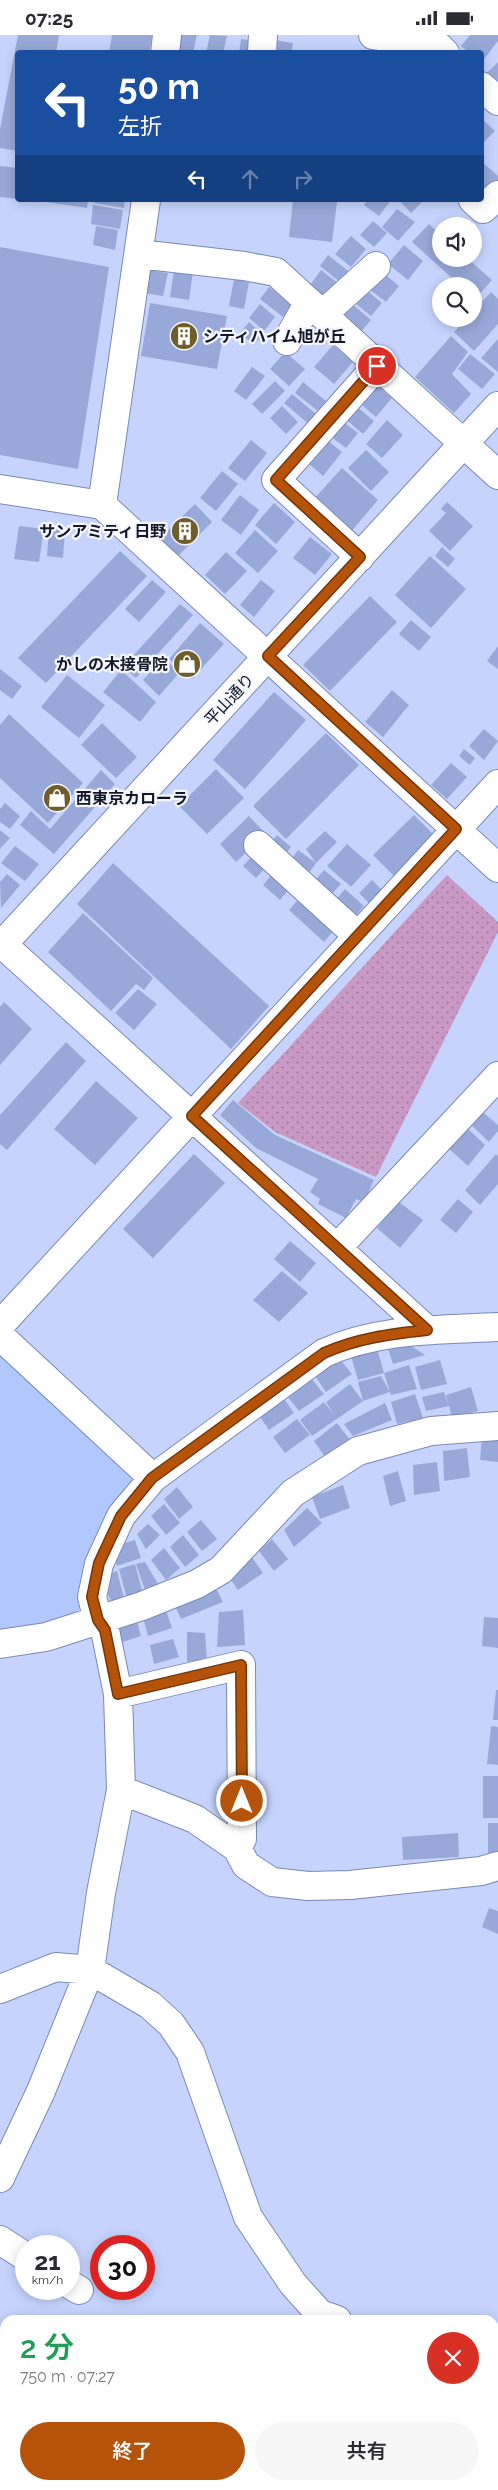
<!DOCTYPE html>
<html lang="ja">
<meta charset="utf-8">
<style>
body{margin:0;font-family:Raleway,"Noto Sans JP",sans-serif;background:#f7f7f7;color:#2b2b33;height:100vh;display:flex;flex-direction:column;font-size:19px;white-space:nowrap}
*{box-sizing:border-box;margin:0}
p{font-size:16px;color:#7c7c81}
.icon{flex:none;width:28px;height:28px;fill:none;stroke:currentColor;stroke-width:2;stroke-linecap:round;stroke-linejoin:round}
.map{position:relative;flex:1;overflow:hidden}
.side{position:absolute;left:0px;top:2280px;width:499px;height:175px;display:flex;flex-direction:column;background:#fff;border-radius:15px 15px 0 0;box-shadow:0 2px 12px #0003}
.side>*{flex:none}
.guide{position:absolute;left:15px;top:15px;width:469px;height:152px;border-radius:5px;box-shadow:0 2px 12px #0003;background:#1a4fa0;color:#fff;overflow:hidden}
.buttons{position:absolute;left:432px;top:182px;display:grid;gap:10px}
.buttons a{display:grid;place-items:center;width:50px;height:50px;border-radius:50%;background:#fff;box-shadow:0 2px 12px #0003;font-size:25px}
.speed{position:absolute;left:15px;top:2200px;display:flex;gap:10px;font-size:25px;font-weight:700;text-align:center}
.speed>*{display:grid;place-content:center;width:65px;height:65px;border-radius:50%;background:#fff;box-shadow:0 2px 12px #0003;line-height:1}
.speed small{font-size:12px;font-weight:400}
.speed .limit{border:8px solid #d22;background:#fff;color:#111}
.pin{position:absolute;display:grid;place-items:center;width:42px;height:42px;color:#fff;margin:-21px;border:2px solid #fff;border-radius:50%;box-shadow:0 1px 5px #0007}
.me{position:absolute;width:55px;margin:-28px;rotate:0deg;stroke-linejoin:round;filter:drop-shadow(0 0 4px #0008)}
.turn{display:flex;align-items:center;gap:18px;height:105px;padding:0 20px;font-size:22px}
.turn .icon{width:65px;height:65px;stroke-width:2.5}
.turn b{display:block;font-size:35px;line-height:42px}
.lanes{display:flex;align-items:center;height:48px;padding:0 20px;background:#0003;justify-content:center;gap:25px;direction:ltr}
.lanes .off{opacity:.35}
.round{display:grid;place-items:center;flex:none;width:52px;height:52px;border-radius:26px;background:#f7f7f7}
.head{display:flex;align-items:center;justify-content:space-between;height:85px;padding:0 20px}
h1{font-size:30px;font-weight:600;line-height:38px;color:#1e9e55}
.button{display:flex;gap:10px;margin-top:auto;padding:10px 20px}
.button a{flex:1;height:58px;border-radius:30px;background:#b45309;color:#fff;font-size:20px;font-weight:600;line-height:58px;text-align:center}
.button a+a{background:#f7f7f7;color:#2b2b33}
.status{display:flex;justify-content:space-between;align-items:center;height:35px;padding:0 25px;background:#fff;direction:ltr}
.status svg{height:14px;fill:currentColor}
.map>svg:first-child{display:block}
</style>
<div class="status"><b>07:25</b><svg viewBox="0 0 49 12"><path d="M0 12V9h3v3zM5 12V6h3v6zM10 12V3h3v9zM15 12V0h3v12zM26 1h20v11H26zM47 4h2v5h-2z"/></svg></div>
<div class="map">
<svg width="498" height="2455" viewBox="0 0 498 2455">
<defs>
<pattern id="grass-dots" width="8" height="8" patternUnits="userSpaceOnUse" patternTransform="scale(1.25)"><rect width="8" height="8" fill="#c999c4"/><path d="M2 2h.1M6 6h.1" fill="none" stroke="#a27c9f" stroke-width="1.8" stroke-linecap="round"/></pattern>
</defs>
<rect width="100%" height="100%" fill="#c6d4fd"/>
<path fill="#b3c7ff" d="M0,1313L136,1438L135,1449L82,1570L71,1585L0,1597Z"/>
<path fill="url(#grass-dots)" d="M447,840L498,887V897L376,1142L275,1097L238,1068Z"/>
<g fill="none" stroke-linecap="round" stroke-linejoin="round">
<path stroke="#44a4b3" stroke-width="5.5" d="M494,2327H498
M0,2397L5,2399
M126,2450L132,2455
M405,2455L407,2450"/>
</g>
<path fill="#98a9d9" d="M18,0H59L56,18H18V116L0,113V94Z
M112,0H152L149,18H109Z
M179,0H197L193,18H176Z
M210,0L227,1L223,18H206Z
M470,0H498V6L481,28V18H470L461,11Z
M241,4L257,6L255,18H239Z
M275,5L293,8L291,18H272Z
M498,27V46L488,37Z
M481,83L495,96L481,110Z
M483,128L498,141V147L481,164V130Z
M0,131L18,133V164L0,162Z
M33,165H88L87,173Z
M94,165H125L124,173L94,168Z
M293,165L337,167L332,207L289,202Z
M368,165H391L379,181L364,170Z
M399,165H424L411,178Z
M93,170L123,175L120,194L91,189Z
M397,174L415,187L398,206L382,192Z
M373,186L387,198L374,212L360,200Z
M429,189L441,200V224H468L492,245L475,264L474,251H461L412,207Z
M96,191L118,195L115,215L93,210Z
M351,201L366,214L351,232L335,219Z
M404,210L423,226L408,245L388,229Z
M0,212L109,232L78,434L0,420Z
M328,220L352,239L344,250L320,231Z
M148,235L168,238L163,261L144,258Z
M174,235L193,237L189,265L170,262Z
M321,235L339,249L327,267L308,253Z
M382,237L399,251L386,267L369,254Z
M234,244L249,247L244,274L229,271Z
M269,252L292,270L283,282L260,264Z
M365,254L382,268L371,281L354,267Z
M491,257L498,264V289L474,316L454,297L466,284H474V275Z
M150,268L227,281L217,334L141,321Z
M260,269L275,282L264,296L249,283Z
M352,269L371,285L360,298L341,282Z
M249,287L263,299L254,310L240,298Z
M451,301L468,317L452,339L471,359L454,378L415,342Z
M498,304V337L481,323Z
M333,310L353,327L334,349L314,332Z
M285,317L305,334L289,351L270,334Z
M470,319L495,339L482,354L458,334Z
M252,332L265,341L246,365L234,356Z
M275,346L285,356L262,379L252,369Z
M303,347L326,366L318,376L295,358Z
M374,348L392,363L376,382L358,367Z
M292,359L320,382L311,391L284,368Z
M355,370L374,386L363,399L344,383Z
M282,371L298,387L286,399L270,383Z
M387,385L403,400L382,423L366,409Z
M342,386L358,398L346,413L330,401Z
M251,405L267,418L245,446L228,433Z
M327,405L342,417L323,441L308,428Z
M366,415L389,437L371,456L348,433Z
M342,433L378,465L349,499L312,466Z
M222,436L238,449L216,476L200,463Z
M240,460L259,475L241,500L221,485Z
M447,467L473,491L450,516L429,496L446,478L441,474Z
M274,468L295,487L276,509L255,490Z
M195,469L212,487L176,523L158,505Z
M19,491L44,494L39,527L14,524Z
M49,494L65,496L63,523L47,521Z
M255,495L278,516L258,538L235,518Z
M310,502L332,519L315,540L293,523Z
M442,512L455,524L448,532L435,521Z
M120,516L147,541L46,648L18,623Z
M226,517L247,536L225,559L205,540Z
M430,521L466,554L431,593L395,560Z
M152,545L166,557L139,587L125,574Z
M261,545L275,556L254,582L240,570Z
M370,561L397,587L330,656L303,630Z
M180,569L193,580L136,643L123,632Z
M411,585L431,602L419,616L399,599Z
M200,588L224,609L192,644L169,624Z
M498,611V634L487,626Z
M163,623L180,637L159,661L143,645Z
M0,634L22,651L12,664L0,655Z
M121,635L156,667L140,687L103,657Z
M67,640L105,670L79,703L41,672Z
M392,655L409,670L383,702L365,687Z
M274,657L306,685L245,754L213,725Z
M9,679L83,748L48,788L0,743V690Z
M102,688L137,722L116,743L81,710Z
M484,694L498,706L484,725L469,711Z
M326,698L359,730L286,804L253,771Z
M464,714L475,723L470,730L459,721Z
M451,728L467,742L447,764L431,750Z
M216,734L244,763L207,799L179,771Z
M101,735L115,749L54,819L20,790L31,776L50,794Z
M5,768L20,781L10,794L0,787V774Z
M414,780L436,802L395,842L373,820Z
M249,781L266,799L236,827L220,809Z
M0,795L10,803L0,814Z
M325,796L337,807L316,828L306,814Z
M277,800L291,812L282,823L268,812Z
M347,809L371,830L351,852L327,831Z
M15,811L39,829L25,846L1,828Z
M298,815L316,828L307,841L289,828Z
M254,819L267,831L256,843L243,831Z
M113,828L269,971L231,1014L77,869Z
M324,835L341,849L329,862L313,848Z
M274,837L291,852L280,865L263,850Z
M7,839L20,850L1,873L0,847Z
M372,845L386,859L373,872L359,858Z
M345,854L364,871L352,885L333,868Z
M302,860L337,892L324,907L289,875Z
M83,878L153,943L144,955L136,949L111,976L48,917Z
M138,954L157,969L134,995L115,978Z
M4,967L32,994L0,1030V972Z
M66,1007L86,1026L7,1115L0,1109V1080Z
M96,1046L138,1083L95,1130L54,1094Z
M233,1065L275,1100L374,1145L364,1167L356,1164L346,1183L318,1169L320,1164L310,1157L318,1144L256,1113L220,1080Z
M479,1074L498,1090V1096L489,1107L468,1087Z
M465,1091L485,1110L468,1131L447,1112Z
M194,1119L225,1148L153,1223L123,1194Z
M496,1119L498,1121V1149L480,1170L465,1155Z
M458,1164L473,1177L456,1198L440,1185Z
M399,1167L423,1185L400,1213L377,1193Z
M290,1206L316,1228L300,1247L274,1224Z
M282,1236L308,1258L279,1287L253,1265Z
M402,1305L425,1320L393,1329L387,1310Z
M376,1310L384,1338L358,1345L350,1318Z
M339,1323L352,1339L326,1357L315,1341Z
M440,1325L447,1349L421,1355L415,1332Z
M409,1330L417,1354L391,1360L384,1338Z
M381,1341L390,1357L363,1366L358,1347Z
M311,1343L324,1359L299,1376L287,1361Z
M350,1349L363,1366L312,1401L300,1385L324,1367L335,1381L326,1367Z
M471,1352L478,1376L452,1382L449,1371L426,1376L422,1362L444,1357L448,1368L446,1360Z
M415,1359L423,1383L397,1389L391,1367Z
M282,1361L294,1378L269,1395L258,1379Z
M385,1368L392,1385L353,1401L344,1389Z
M297,1384L310,1400L285,1418L273,1402Z
M337,1388L350,1405L325,1422L314,1406Z
M482,1402L498,1403V1427L480,1425Z
M467,1413L470,1442L444,1446L443,1416Z
M437,1427L440,1456L414,1460L413,1430Z
M398,1436L406,1466L390,1471L383,1441Z
M343,1450L350,1473L320,1484L312,1462Z
M177,1452L193,1472L179,1484L164,1464Z
M164,1469L180,1488L166,1500L151,1481Z
M307,1473L322,1488L294,1512L284,1495Z
M201,1485L217,1504L202,1516L187,1497Z
M148,1489L160,1500L146,1514L137,1499Z
M183,1500L199,1520L185,1532L170,1512Z
M272,1504L288,1524L274,1536L259,1516Z
M135,1505L141,1523L117,1531L112,1512Z
M164,1513L180,1533L166,1545L151,1525Z
M251,1521L263,1538L238,1555L227,1539Z
M145,1527L158,1549L145,1555L136,1529Z
M135,1529L143,1559L127,1564L119,1534Z
M117,1536L124,1563L112,1568L107,1557L110,1539Z
M216,1553L223,1567L181,1584L175,1571Z
M166,1575L172,1593L148,1601L143,1582Z
M243,1575L245,1610L217,1612L219,1577Z
M484,1582L498,1583V1613L482,1611Z
M136,1583L141,1601L117,1609L113,1590Z
M187,1597L205,1598L207,1625L187,1627Z
M173,1604L179,1622L154,1629L150,1610Z
M496,1655H498V1685H493Z
M491,1691L498,1692V1730L487,1729Z
M483,1741H498V1783H483Z
M488,1788H498V1821H488Z
M458,1798L459,1822L403,1825L402,1802Z
M489,1873L498,1876V1899L482,1892Z"/>
<g fill="none" stroke-linecap="round" stroke-linejoin="round">
<defs>
<path id="minor" d="M373,0L435,8L445,18
M165,18L167,0
M262,18L263,0
M481,51L498,66
M473,165L483,174L498,160
M139,219L244,231L276,237L498,440
M323,279L376,231
M287,306L309,267
M0,454L102,470L498,833
M102,470L146,165
M360,522L276,445L377,331
M258,810L358,901
M0,907L427,1295
M337,1213L498,1041
M0,1290L498,749
M0,1301L153,1443
M0,1609L46,1602L142,1571L197,1549L221,1535L293,1458L358,1416L431,1396L498,1391
M118,1659L241,1630L242,1804L237,1813
M121,1755L195,1784L237,1813L246,1830L272,1847L308,1851L350,1850L481,1836L498,1831
M0,1954L56,1932L90,1935L150,1970L171,1989L190,2017L248,2182L293,2249L320,2279L337,2285
M0,2143L41,2056L90,1935L101,1858L121,1755L118,1659L105,1595L98,1585L92,1562L99,1529L121,1481L153,1443L324,1318C379,1293 439,1295 498,1292
M0,2205L26,2222
M69,2249L79,2255
M494,2377L498,2386"/>
<path id="major" d="M0,912L498,371"/>
</defs>
<use href="#minor" stroke="#7989b8" stroke-width="30"/>
<use href="#major" stroke="#7989b8" stroke-width="30"/>
<use href="#minor" stroke="#fff" stroke-width="28"/>
<use href="#major" stroke="#fff" stroke-width="28"/>
</g>
<g fill="none" stroke-linecap="round" stroke-linejoin="round">
<defs>
<path id="route" d="M242,1766L241,1630L118,1659L105,1595L98,1585L92,1562L99,1528L121,1481L152,1443L324,1318C358,1303 391,1299 427,1295L192,1081L456,794L268,621L360,522L276,445L377,331"/>
</defs>
<use href="#route" stroke="#753606" stroke-width="12"/>
<use href="#route" stroke="#b45309" stroke-width="9"/>
</g>
<defs>
<symbol id="building-disc" viewBox="-11 -11 22 22"><circle r="9.5" fill="#6f5d2b" stroke="#f4f6fb"/><path d="M-4-6H4V6H1V3H-1V6H-4ZM-2.5-4.3h1.7v1.8h-1.7ZM.8-4.3h1.7v1.8H.8ZM-2.5-1h1.7V.8h-1.7ZM.8-1h1.7V.8H.8Z" fill="#fff"/></symbol>
<symbol id="shop-disc" viewBox="-11 -11 22 22"><circle r="9.5" fill="#6f5d2b" stroke="#f4f6fb"/><path d="M-5-2.5h2.3a2.7 3.5 0 0 1 5.4 0H5L5.5 6h-11ZM-1.5-2.5h3a1.5 2.3 0 0 0-3 0Z" fill="#fff"/></symbol>
</defs>
<g fill-rule="evenodd">
<use href="#building-disc" x="168" y="285" width="32" height="32"/>
<use href="#building-disc" x="169" y="480" width="32" height="32"/>
<use href="#shop-disc" x="171" y="613" width="32" height="32"/>
<use href="#shop-disc" x="41" y="747" width="32" height="32"/>
</g>
<g text-anchor="middle" stroke-width="4.5" stroke-linejoin="round" paint-order="stroke">
<g font-size="16" font-weight="bold" fill="#12182a" stroke="#f4f6fb" text-anchor="start">
<text x="203" y="307">シティハイム旭が丘</text>
<text x="166" y="502" text-anchor="end">サンアミティ日野</text>
<text x="168" y="635" text-anchor="end">かしの木接骨院</text>
<text x="76" y="769">西東京カローラ</text>
</g>
<g font-size="16" fill="#12182a" stroke="#f4f6fb">
<text transform="translate(229 664) rotate(-47)" y="6">平山通り</text>
</g>
</g>
</svg>
<div class="buttons">
<a><svg class="icon" aria-label="sound" viewBox="0 0 24 24"><path d="M4 9h4l5-4v14l-5-4H4zM17 9q2 3 0 6"/></svg></a>
<a><svg class="icon" aria-label="search" viewBox="0 0 24 24"><circle cx="10" cy="10" r="6"/><path d="M15 15l6 6"/></svg></a>
</div>
<div class="speed"><div>21<small>km/h</small></div><div class="limit">30</div></div>
<div class="pin" style="left:377px;top:331px;background:#d93025"><svg class="icon" aria-label="arrive" viewBox="0 0 24 24"><path d="M6 21V4h12l-3 4 3 4H6"/></svg></div>
<svg class="me" style="left:242px;top:1766px" viewBox="-20 -20 40 40"><circle r="17" fill="#b45309" stroke="#fff" stroke-width="3"/><path d="M0-11L8 9 0 5-8 9z" fill="#fff"/></svg>
<div class="guide">
<div class="turn"><svg class="icon" aria-label="left" viewBox="0 0 24 24"><path d="M17 20v-9H6M10 6l-5 5 5 5"/></svg><div><b>50 m</b>左折</div></div>
<div class="lanes"><svg class="icon" aria-label="left" viewBox="0 0 24 24"><path d="M17 20v-9H6M10 6l-5 5 5 5"/></svg><svg class="icon off" aria-label="ahead" viewBox="0 0 24 24"><path d="M12 20V5M6 11l6-6 6 6"/></svg><svg class="icon off" aria-label="right" viewBox="0 0 24 24"><path d="M7 20v-9h11M14 6l5 5-5 5"/></svg></div>
</div>
<section class="side">
<div class="head"><div><h1>2 分</h1><p>750 m · 07:27</p></div><a class="round" style="background:#d93025;color:#fff"><svg class="icon" aria-label="close" viewBox="0 0 24 24"><path d="M6 6l12 12M18 6L6 18"/></svg></a></div>
<div class="button"><a>終了</a><a>共有</a></div>
</section>
</div>
